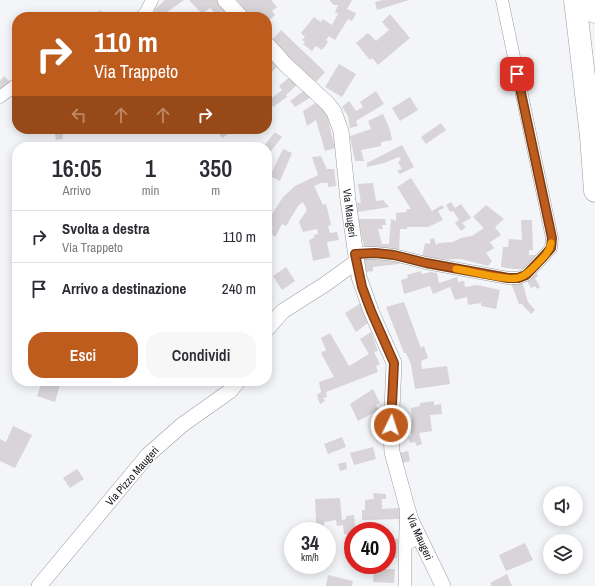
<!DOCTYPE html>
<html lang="it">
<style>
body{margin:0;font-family:"Archivo Narrow",sans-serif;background:#f7f7f7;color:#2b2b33;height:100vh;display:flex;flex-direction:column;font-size:15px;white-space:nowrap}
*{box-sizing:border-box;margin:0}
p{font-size:13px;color:#7c7c81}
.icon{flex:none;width:22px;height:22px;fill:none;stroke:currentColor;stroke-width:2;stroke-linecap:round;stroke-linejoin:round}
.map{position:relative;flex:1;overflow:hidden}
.sheet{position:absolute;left:12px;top:142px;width:260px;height:244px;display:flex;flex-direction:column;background:#fff;border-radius:16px;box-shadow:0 2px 10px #0003}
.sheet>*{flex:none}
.guide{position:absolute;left:12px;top:12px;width:260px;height:122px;border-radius:16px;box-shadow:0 2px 10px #0003;background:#be5c1e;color:#fff;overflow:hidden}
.controls{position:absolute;left:543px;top:486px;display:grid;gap:8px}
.controls a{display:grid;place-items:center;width:40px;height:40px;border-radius:50%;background:#fff;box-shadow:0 2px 10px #0003;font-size:20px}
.speed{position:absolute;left:284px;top:522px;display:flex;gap:8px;font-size:20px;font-weight:700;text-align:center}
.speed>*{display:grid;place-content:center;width:52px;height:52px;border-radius:50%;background:#fff;box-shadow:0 2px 10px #0003;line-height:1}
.speed small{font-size:10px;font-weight:400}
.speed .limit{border:6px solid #d22;background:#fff;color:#111}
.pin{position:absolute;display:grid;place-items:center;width:34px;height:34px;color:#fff;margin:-17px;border-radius:8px;box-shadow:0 2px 6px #0006}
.me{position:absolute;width:44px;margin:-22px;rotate:4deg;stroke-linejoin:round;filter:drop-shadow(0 0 3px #0008)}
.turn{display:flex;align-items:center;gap:14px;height:84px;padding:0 16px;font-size:18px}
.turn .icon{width:52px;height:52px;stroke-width:2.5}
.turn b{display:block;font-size:28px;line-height:34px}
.lanes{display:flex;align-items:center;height:38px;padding:0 16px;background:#0003;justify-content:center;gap:20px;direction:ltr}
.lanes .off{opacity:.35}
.eta{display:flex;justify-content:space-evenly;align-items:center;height:68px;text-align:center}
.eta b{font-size:24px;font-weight:600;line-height:28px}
.action{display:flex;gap:8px;margin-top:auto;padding:8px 16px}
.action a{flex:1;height:46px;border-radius:16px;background:#be5c1e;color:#fff;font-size:16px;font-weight:600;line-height:46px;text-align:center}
.action a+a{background:#f7f7f7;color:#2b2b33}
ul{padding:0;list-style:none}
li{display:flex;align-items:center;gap:12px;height:52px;padding:0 16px;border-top:1px solid #e1e1e2}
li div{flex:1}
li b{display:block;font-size:15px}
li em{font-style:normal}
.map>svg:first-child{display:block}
</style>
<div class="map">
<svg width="595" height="586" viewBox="0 0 595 586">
<rect width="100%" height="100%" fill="#f3f5f9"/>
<path fill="#d8d4d7" d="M165,0H184L160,17L154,10Z
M189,0H217L232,17H219L210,8L202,14Z
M237,0H271L277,7L272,11L275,15L267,22V17H250Z
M330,0H352L347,9L356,13L352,21L348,19L335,40L329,36L326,40L328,42L322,50L316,46L312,51L303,44L305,42L302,40L305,37L301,33L314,17L321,22L323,19L332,25L338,14L335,12L338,5H334L330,1Z
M383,0H409L377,10L375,2Z
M100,10L108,17H94Z
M390,14L410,38L378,65L372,58L370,60L356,43L368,33L376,41L389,30L382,22Z
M281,30L325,72L316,82L271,41Z
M267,51L280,63L270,74L267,71Z
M339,64L356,74L342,97L325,87Z
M292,75L299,83L286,95L287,97L273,107L269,100L282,90L279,86Z
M4,76L11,83L0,90V81Z
M306,89L311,97L295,107L290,101Z
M376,91L384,104L356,121L358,126L350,128L348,116L342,107L349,101L356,111L363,107L360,102Z
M410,97L418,110L400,121L392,108Z
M317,102L326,111L335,148L325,151L316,120L307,126L303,111Z
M383,114L390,130L392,140L381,142V146L361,150L364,161H355L350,136L371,129L368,121Z
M441,123L446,130L426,144L421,137Z
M54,129H62L63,139L56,140Z
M217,129H228L230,133L222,138L216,130Z
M275,132L282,137L270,152L267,150V147H263Z
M402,145L414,167L400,174L397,171L402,169L398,162L401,160L399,157L384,163L367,167V163Z
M283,149L292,153L280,181L270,176Z
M321,156L327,169H334L336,186L328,187V183H321L314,186L323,205L326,204L331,225L328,226L330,233L337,232L339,240L327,242L330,257L313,261L309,240L314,238V235L318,234L317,229L303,232L299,222L307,210L303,202L298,206L286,226L282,224L275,237L270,232L273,228L267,222L283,197L295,186L318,175L312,157Z
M411,178L432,211L442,205L444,208L438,211L443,220L428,227H407V229H400L399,251L368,249L364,246L358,219H385L386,225H382L383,229H378L382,244H389L391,219L396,221V213L406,212L407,209H411L397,187Z
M373,183L376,201L383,200L389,207L358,212L357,203H361L358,184Z
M451,202L455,208L461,204L471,218L462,223L466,227L461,231L455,223L459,220L453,211L450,212L446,205Z
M486,205L504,219L495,227L501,235L490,242L494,248L486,253L492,261L488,266L461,259L433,260L422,258L425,243L430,244V239L434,238L436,245L439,243L453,242L461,238L472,236L484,228L473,217Z
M521,220H532L533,250H529V255H538L525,269H514L501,267L503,247H508L509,239L522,240Z
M372,258L398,260L399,264L373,267V271L365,272L363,259Z
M286,267L295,281L282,290L273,276Z
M421,271L422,274L430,272L437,273L439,283L457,277L458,282L464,281L465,287L477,285L500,290L496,309L481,306V303L468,305L467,297L455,300L450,287L433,294L430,286L404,294L401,280L408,278L407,275Z
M536,273L538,276L535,278L540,287L537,289L535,286L531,288L526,279Z
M522,281L528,302L535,310L531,314L522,304H519L511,283Z
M404,302L421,348L424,346L428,358L421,361L422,369L447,366L450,384L415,389L411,364L406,353H404L386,307Z
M361,303L368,323L356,332L345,313Z
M371,332L378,351L374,352L380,364L376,366L378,372L326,392L327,397L323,398L325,401L320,404L317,395L321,392L319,382L334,377L321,353L326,350L321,338L330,333L349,366L369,354L360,339Z
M42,381H61L55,402L37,396Z
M214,381H225L221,386Z
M373,389L380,403L376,405L379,410L358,421L350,404Z
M434,401V405L441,404L442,414L430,415L432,431L419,433L422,444L417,446L415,442L410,443L408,437L411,436L409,420H412L411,408L420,406V403Z
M13,426L32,435L15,468L0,461V439L6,442Z
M342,437L346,447L328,454L324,444Z
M373,447L376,459L354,465L350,453Z
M408,451L410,461L402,463L399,453Z
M346,462L347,469L340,471L338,464Z
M77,469L84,479L70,488L63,478Z
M373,493L386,494V499H382V509L399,508V519L362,520V510H365V500L374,499Z
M340,498L342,520L346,519V516L354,515L355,527L362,526L363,531H353V547H351L349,534H344L343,525L337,526L336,520L324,522V531H305L304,523L316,522L315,499Z
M387,539H398L397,558H387Z
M525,543L533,560L506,571L499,555Z
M380,565H386V569H395L394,583L373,582L374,568H380Z
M507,574L512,586H492L490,583Z
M328,575L353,581L352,586H326Z"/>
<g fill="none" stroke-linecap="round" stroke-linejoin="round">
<defs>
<path id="minor" d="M141,17L146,12L152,0
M0,97L17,84
M355,253H375L394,255L426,263L508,278H518L526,275L544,256L551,248L552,238L502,0
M405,546L406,512
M405,586V546L419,536"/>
<path id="tertiary" d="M225,0L241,17
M267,44L285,64L328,104L334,112L341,131L348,200L359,277L371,311L394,363L391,433L392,452L407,507L411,520L443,586
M267,329L283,311L324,285L356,262
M39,586L148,455L182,425L230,391L238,381"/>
<path id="motorway" d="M575,0L591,136L595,191
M593,0L595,12"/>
</defs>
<use href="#minor" stroke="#9b9da1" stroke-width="13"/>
<use href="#tertiary" stroke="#9b9da1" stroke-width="16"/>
<use href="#motorway" stroke="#9b9da1" stroke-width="23"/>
<use href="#minor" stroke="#fff" stroke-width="12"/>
<use href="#tertiary" stroke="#fff" stroke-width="15"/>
<use href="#motorway" stroke="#fff" stroke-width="22"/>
</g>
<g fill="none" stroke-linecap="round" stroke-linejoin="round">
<defs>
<path id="route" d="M391,425L394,363L371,311L362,287L355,254L375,253L394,255L426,263L508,278H518L526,275L544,256L551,248L552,238L517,74"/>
</defs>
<use href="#route" stroke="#7c3c14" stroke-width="10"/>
<use href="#route" stroke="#be5c1e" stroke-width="7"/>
<path stroke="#f59e0b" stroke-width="7" d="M456,269C471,271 505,281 518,278C526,276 532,269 538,263C544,257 550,251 551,243"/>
</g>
<g text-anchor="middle" stroke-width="3" stroke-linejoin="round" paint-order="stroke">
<g font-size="11" fill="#141516" stroke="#fff">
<text transform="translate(350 213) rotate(83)" y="4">Via Maugeri</text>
<text transform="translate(132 476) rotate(-49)" y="4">Via Pizzo Maugeri</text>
<text transform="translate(420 537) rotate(66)" y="4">Via Maugeri</text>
</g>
</g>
</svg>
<div class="controls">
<a><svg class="icon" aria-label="sound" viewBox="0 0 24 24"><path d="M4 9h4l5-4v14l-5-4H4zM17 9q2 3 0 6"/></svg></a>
<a><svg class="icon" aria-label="layers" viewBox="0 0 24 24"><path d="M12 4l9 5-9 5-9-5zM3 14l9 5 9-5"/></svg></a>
</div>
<div class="speed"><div>34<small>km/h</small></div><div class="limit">40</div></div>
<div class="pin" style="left:517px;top:74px;background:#d93025"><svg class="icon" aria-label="arrive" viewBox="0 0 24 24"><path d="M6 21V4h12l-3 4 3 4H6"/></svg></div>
<svg class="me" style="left:391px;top:425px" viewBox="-20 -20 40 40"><circle r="17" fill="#be5c1e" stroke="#fff" stroke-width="3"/><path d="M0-11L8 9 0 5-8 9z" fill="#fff"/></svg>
<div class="guide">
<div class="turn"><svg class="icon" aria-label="right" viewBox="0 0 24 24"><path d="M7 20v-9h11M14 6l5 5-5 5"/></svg><div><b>110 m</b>Via Trappeto</div></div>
<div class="lanes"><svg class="icon off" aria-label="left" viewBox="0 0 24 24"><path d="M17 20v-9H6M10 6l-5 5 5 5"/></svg><svg class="icon off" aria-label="ahead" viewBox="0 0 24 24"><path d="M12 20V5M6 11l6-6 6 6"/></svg><svg class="icon off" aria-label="ahead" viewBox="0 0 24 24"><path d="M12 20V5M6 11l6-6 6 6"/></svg><svg class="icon" aria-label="right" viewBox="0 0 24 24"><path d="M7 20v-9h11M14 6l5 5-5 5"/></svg></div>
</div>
<section class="sheet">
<div class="eta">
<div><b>16:05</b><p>Arrivo</p></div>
<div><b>1</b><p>min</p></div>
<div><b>350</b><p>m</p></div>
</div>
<ul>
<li><svg class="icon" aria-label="right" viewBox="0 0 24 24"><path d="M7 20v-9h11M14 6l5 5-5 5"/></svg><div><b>Svolta a destra</b><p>Via Trappeto</p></div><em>110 m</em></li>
<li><svg class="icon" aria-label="arrive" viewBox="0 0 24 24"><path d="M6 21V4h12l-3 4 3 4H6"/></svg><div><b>Arrivo a destinazione</b></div><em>240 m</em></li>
</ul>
<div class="action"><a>Esci</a><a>Condividi</a></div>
</section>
</div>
